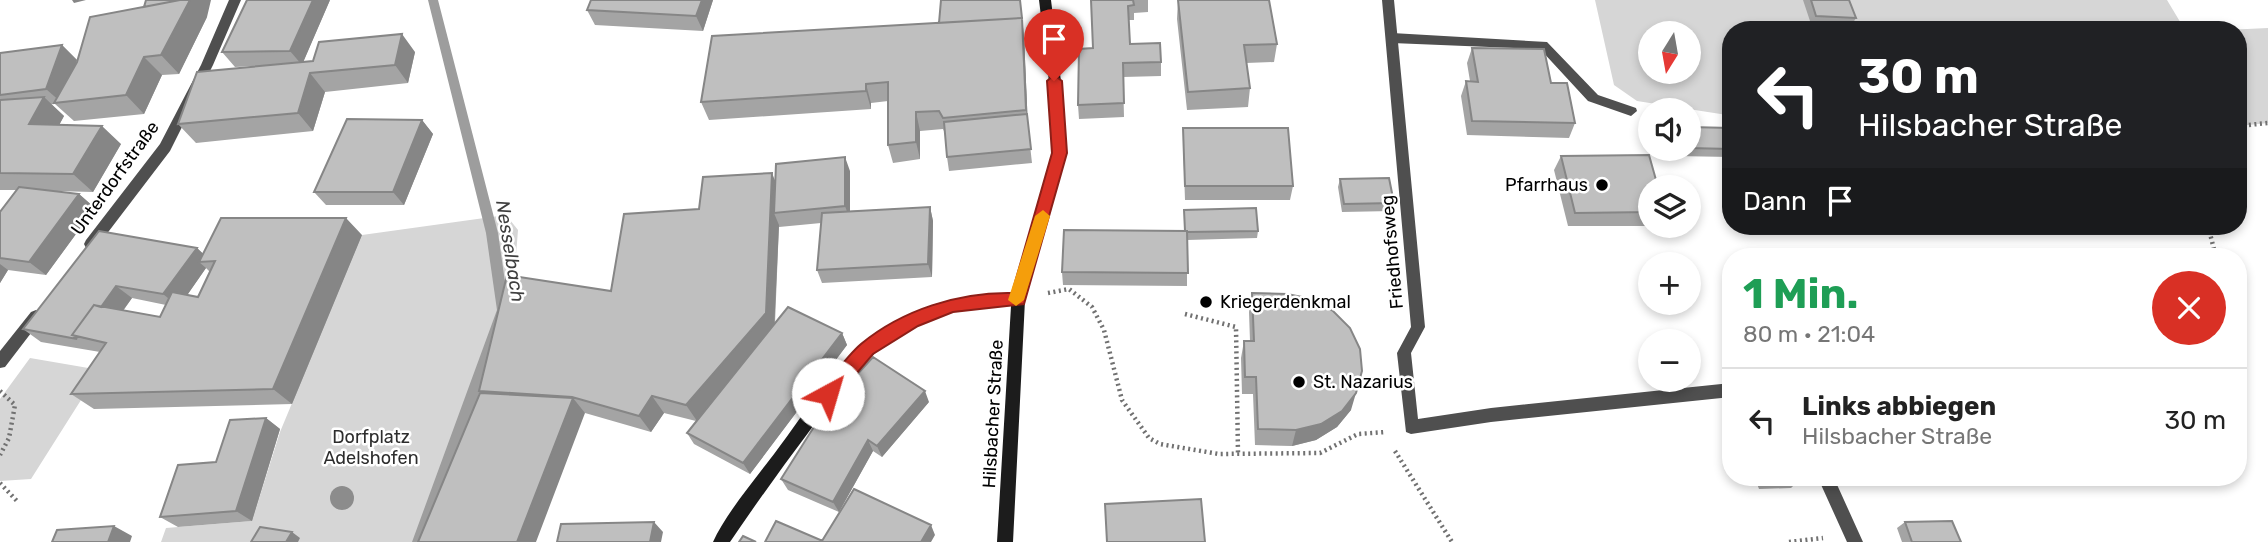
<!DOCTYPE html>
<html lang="de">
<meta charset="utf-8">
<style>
body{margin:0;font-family:Rubik,sans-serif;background:#f2f2f2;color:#222;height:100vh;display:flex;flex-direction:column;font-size:26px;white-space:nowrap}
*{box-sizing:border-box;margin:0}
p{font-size:23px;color:#767676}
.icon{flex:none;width:38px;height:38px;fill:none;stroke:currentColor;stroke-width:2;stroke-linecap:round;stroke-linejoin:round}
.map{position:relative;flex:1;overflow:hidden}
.sheet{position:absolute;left:1722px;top:248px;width:525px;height:238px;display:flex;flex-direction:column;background:#fff;border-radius:28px;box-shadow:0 4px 10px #0003}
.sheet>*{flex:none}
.top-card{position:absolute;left:1722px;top:21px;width:525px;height:214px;border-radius:28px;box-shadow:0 4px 10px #0003;background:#202124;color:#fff;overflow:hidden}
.needle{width:46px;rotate:191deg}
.fabs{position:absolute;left:1638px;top:21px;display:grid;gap:14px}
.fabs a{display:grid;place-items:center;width:63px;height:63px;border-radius:50%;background:#fff;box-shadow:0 4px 10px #0003;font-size:35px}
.pin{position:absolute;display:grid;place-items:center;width:60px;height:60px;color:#fff;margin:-72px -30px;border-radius:50% 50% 50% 0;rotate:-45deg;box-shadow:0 0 7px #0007}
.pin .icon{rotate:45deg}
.me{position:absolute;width:77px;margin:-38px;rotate:39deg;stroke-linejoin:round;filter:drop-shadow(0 0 5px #0008)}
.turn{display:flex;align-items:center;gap:24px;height:147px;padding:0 21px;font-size:32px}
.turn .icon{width:91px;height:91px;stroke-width:2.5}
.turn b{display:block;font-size:49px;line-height:60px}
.then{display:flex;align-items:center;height:66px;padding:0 21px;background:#0003;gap:14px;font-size:26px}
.round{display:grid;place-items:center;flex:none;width:74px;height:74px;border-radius:37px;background:#f2f2f2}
.headline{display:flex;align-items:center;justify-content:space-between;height:119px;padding:0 21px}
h1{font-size:42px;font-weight:700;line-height:52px;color:#1e9e55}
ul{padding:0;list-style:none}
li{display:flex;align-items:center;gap:21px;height:105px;padding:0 21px;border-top:2px solid #e0e0e0}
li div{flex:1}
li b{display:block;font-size:26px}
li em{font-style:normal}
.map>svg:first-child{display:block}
</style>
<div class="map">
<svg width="2268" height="542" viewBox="0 0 2268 542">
<rect width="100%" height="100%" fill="#fff"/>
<path fill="#d6d6d6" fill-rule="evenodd" d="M1595,0H2167L2185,30H1731V123L1727,115L1637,101L1614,85ZM1650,33H1689V72H1650Z
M2268,28V123L2238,126V30H2226Z
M506,215L518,230L512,306L428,542H161L166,528L252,521L280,432L362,235Z
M1773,226H2208L2210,232L1776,233Z
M30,358L100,370L31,479L0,481V399Z"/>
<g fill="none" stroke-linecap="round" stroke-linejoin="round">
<path fill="#9d9d9d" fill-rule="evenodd" d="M428,0H438L498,233L509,310L426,542H412L497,310L486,233Z"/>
<path stroke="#717171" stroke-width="4.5" stroke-dasharray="2 3.5" stroke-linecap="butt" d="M2238,126L2268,123
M2208,226L2216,257
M1048,293L1069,289L1092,307L1104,330L1122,400L1149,438L1160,444L1219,454L1320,453L1358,434L1386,432
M1185,314L1236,327L1238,454
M0,391L15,405L9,438L0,455
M1395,451L1452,542
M0,483L17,501
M1789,542L1823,538"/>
<path fill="#4f4f4f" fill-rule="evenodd" d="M1392,33L1547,42L1598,95L1636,108L1637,111L1631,116L1588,101L1540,49L1392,43L1386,38Z"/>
<path fill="#4f4f4f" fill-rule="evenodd" d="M229,0H241L213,65L170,151L96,248H86L84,244L86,240L160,144L201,65Z
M1382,0H1394L1425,327L1411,353L1418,419L1491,408L1731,383V397L1491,422L1411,434L1406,432L1397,353L1411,327Z
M36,310L41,312L43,316L41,320L5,367L0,368V351L31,312Z
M1818,478H1834L1863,542H1847Z"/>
<path fill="#1c1c1c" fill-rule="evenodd" d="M1039,0H1051L1064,106L1066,153L1025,300L1013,542H997L1011,306C903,307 867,354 808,433C781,469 755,505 730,542H713C726,513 757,477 777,450C803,416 827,375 860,346C902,310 958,294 1013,294L1052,153V106Z"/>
</g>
<circle fill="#8c8c8c" cx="342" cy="498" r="12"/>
<path fill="#a4a4a4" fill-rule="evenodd" d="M330,0L303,62L415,52L408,83L325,92L313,131L196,143L178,124L255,66L235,67L222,52Z
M591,0H713L703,31L595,25L587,10Z
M1091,0H1148V12L1134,13V20H1129L1130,44L1161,62V76L1123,77L1124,117L1079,119L1078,105L1093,48Z
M1178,0L1277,44L1274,62L1246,63L1250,88L1248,107L1187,110L1177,19Z
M1803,0H1849L1856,18L1851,26L1811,24Z
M207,17L179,74L162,75L144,114L74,121L55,104H51L64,116L59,125L121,144L93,192L54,191L79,194L95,208L46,275L8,270L0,283V212L16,190H0V54L62,45L77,60L75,65Z
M1024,36L1028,128L1032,163L949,171L947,157L945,133L943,129L920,131V159L893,163L888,145V101L871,103V109L709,120L701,102Z
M1472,48L1551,83L1575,123L1569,138L1467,135L1461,96L1466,81H1470L1467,63Z
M422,120L433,134L404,205H326L314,192Z
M1689,127L1731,128V157L1675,156L1673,149H1689Z
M1183,128L1293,186L1290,200H1185L1183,142Z
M1561,156L1650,187V226H1568L1554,170Z
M850,171V211L930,207L933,221L932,277L822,283L817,270L821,223L779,227V225L775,323L842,333L847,345L750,474L694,444L687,433L696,421L664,413L651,432L585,413L480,393L479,391L611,291L699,209L775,180Z
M1340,179L1394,203L1392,211L1342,212L1338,187Z
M1184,210L1258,231L1257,238L1187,240V286L1063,285L1062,272L1184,231Z
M362,235L292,404L94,409L71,394L100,352L41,342L23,329L197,248L203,254ZM206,268L210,272L198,297L187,295ZM132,298L166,305L160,317L123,311Z
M1252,293L1351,410L1337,427L1316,440L1292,446L1255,445L1253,394H1242L1241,358L1244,341H1250L1249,312Z
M929,402L882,457L873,451L839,512L788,490L781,479Z
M266,418L280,429L252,521L178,527L160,517L216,462Z
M1755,478H1796L1797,482L1791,488L1759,489Z
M1905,522L1961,542H1902L1897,528Z"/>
<path fill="#868686" d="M72,0H86L74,3Z
M190,0H211L207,17L179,74L161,55Z
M313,0H330L302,65L290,51Z
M702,0H713L703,31L696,16Z
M1022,18L1024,36L1028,128L1032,163L1026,110Z
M402,34L415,52L408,83L395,65Z
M62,45L77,60L62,103L46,89Z
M144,57L162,75L144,114L126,95Z
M310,73L325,92L313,131L298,113Z
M866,84L871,103V109L866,91Z
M44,97L64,116L50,142L29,124Z
M916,112L920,131V159L916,142Z
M422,120L433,134L404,205L393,192Z
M102,126L121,144L93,192L73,174Z
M845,157L850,171V220L845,206Z
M772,173L780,193L774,213L779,225L774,331L697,421L686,405Z
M79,194L95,208L46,275L29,262Z
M930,207L933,221L932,277L928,264Z
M346,218L362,235L292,404L273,389Z
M197,248L211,261L199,262L206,268L179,307L163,294Z
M0,264L8,270L0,283Z
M116,286L132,298L100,342L78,337Z
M842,333L847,345L750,474L743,463Z
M925,391L929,402L882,457L877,446Z
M1356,393L1351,410L1337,427L1316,440L1292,446L1296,430Z
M652,396L664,413L651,432L639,416Z
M573,398L585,413L536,542H517Z
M266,418L280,429L252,521L236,511Z
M868,440L873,451L839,512L833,502Z
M654,522L663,532L661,542H650Z
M931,525L935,535L931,542H921Z
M114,526L132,536L130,542H108Z
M292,532L300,538L298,542H286Z"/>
<path fill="#bfbfbf" stroke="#868686" stroke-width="2" d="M146,0H180L144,7Z
M180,0H190L161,55L144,57L126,95L54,103L77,62L90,17Z
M247,0H313L290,51L222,52Z
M591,0H702L696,16L587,10Z
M941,0H1020L1022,18L939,23Z
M1091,0H1133L1134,5L1128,6L1130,44L1160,43L1161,62L1123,63L1124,103L1078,105L1079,49L1093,48Z
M1178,0H1269L1277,44L1244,45L1250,88L1188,92Z
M1811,0H1849L1856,18L1816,16Z
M1022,18L1026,110L943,118L939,111L916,112V142L888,145V82L866,84V91L701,102L712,36Z
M402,34L395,65L310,73L298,113L178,124L197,72L313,61L319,42Z
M62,45L46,89L0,95V53Z
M1472,48L1544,49L1551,83H1567L1575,123L1472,121L1466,81L1478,82Z
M44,97L29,124L102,126L73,174L0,173V100Z
M1027,114L1031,149L947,157L944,122Z
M347,119L422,120L393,192H314Z
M1689,127L1731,128V149L1689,148Z
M1183,128H1288L1293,186H1185Z
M1649,155L1658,187H1650V212L1575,213L1561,156Z
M845,157V206L774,213L776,164Z
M772,173L766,313L686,405L652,396L639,416L572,397L479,391L507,275L611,291L624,214L699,209L703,177Z
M1389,178L1394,203L1344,204L1340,179Z
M19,187L79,194L29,262L0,258V212Z
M930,207L928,264L817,270L822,213Z
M1256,208L1258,231L1187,232V231H1185L1184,210Z
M221,218H346L273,389L71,394L106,343L72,335L94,305L160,317L172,292L198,297L215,261L199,262Z
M1064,230L1187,231L1188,273L1062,272Z
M99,231L197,248L163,294L116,286L101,307L94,305L72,335L77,339L23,329Z
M1252,293L1287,294L1312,299L1333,311L1350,328L1360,349L1362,371L1356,393L1342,411L1321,424L1296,430L1258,429L1256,377H1245L1244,341H1254Z
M788,307L842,333L743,463L687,433Z
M873,357L925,391L877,446L868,440L833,502L781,479L824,411Z
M480,393L573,398L517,542H418Z
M266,418L236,511L160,517L178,465L216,462L230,420Z
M1763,478H1796L1797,482L1765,484Z
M854,489L931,525L921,542H825L822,541Z
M1201,499L1205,542H1107L1105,504Z
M776,521L825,542H765Z
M1952,521L1961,542H1912L1905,522Z
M654,522L650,542H557L561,524Z
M114,526L108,542H52L57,530Z
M260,527L292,532L286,542H251Z
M743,536L756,542H739Z"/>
<path fill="#d93025" stroke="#8d1f18" stroke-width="2" d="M1054,75L1062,81L1067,153L1024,304L953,312L918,326L873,354L834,400H822L819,394L822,389C834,375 847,356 861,344C902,310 959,292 1012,293L1052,153L1047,81Z"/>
<path fill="#f59e0b" d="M1043,210L1050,216L1024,300L1016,306L1008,300L1035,216Z"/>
<g fill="#000" stroke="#fff" stroke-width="2.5">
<circle cx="1602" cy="185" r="7"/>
<circle cx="1206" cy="302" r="7"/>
<circle cx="1299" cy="382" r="7"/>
</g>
<g text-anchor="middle" stroke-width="5" stroke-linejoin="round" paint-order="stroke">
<g font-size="18" fill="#000" stroke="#fff">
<text transform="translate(115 178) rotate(-54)" y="6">Unterdorfstraße</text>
<text transform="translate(1392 252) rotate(-95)" y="6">Friedhofsweg</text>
<text transform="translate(993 414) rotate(-87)" y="6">Hilsbacher Straße</text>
</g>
<g font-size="18" fill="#000" stroke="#fff" text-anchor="start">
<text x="1588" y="191" text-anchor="end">Pfarrhaus</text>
<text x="1220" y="308">Kriegerdenkmal</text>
<text x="1313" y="388">St. Nazarius</text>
</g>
<g font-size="18" fill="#2d2d2d" stroke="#fff">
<text x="371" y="443">Dorfplatz<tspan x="371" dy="21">Adelshofen</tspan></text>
</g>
<g font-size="19" font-style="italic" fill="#3e3e3e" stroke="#fff">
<text transform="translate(511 251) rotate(81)" y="7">Nesselbach</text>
</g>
</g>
</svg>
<div class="fabs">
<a><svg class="needle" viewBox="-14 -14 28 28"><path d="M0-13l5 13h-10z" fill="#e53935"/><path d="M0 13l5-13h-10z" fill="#767676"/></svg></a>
<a><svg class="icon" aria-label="sound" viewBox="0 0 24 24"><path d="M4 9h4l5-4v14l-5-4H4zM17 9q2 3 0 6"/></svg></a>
<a><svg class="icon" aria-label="layers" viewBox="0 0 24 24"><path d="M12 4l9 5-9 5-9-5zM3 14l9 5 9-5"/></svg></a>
<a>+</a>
<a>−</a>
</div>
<div class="pin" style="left:1054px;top:81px;background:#d93025"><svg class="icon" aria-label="arrive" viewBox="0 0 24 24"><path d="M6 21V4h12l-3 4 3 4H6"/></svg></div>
<svg class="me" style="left:828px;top:394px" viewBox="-20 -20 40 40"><circle r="19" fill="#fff"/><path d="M0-13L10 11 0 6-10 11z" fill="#d93025"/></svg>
<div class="top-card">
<div class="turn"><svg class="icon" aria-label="left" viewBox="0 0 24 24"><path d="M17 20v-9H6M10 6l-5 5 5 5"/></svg><div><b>30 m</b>Hilsbacher Straße</div></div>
<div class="then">Dann<svg class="icon" aria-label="arrive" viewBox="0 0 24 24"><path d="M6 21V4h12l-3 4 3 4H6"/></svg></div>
</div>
<section class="sheet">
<div class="headline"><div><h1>1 Min.</h1><p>80 m · 21:04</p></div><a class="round" style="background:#d93025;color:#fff"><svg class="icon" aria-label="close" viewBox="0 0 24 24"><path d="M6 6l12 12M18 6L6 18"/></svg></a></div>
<ul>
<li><svg class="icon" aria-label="left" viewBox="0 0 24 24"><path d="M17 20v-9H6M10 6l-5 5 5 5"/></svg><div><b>Links abbiegen</b><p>Hilsbacher Straße</p></div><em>30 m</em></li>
</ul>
</section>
</div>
